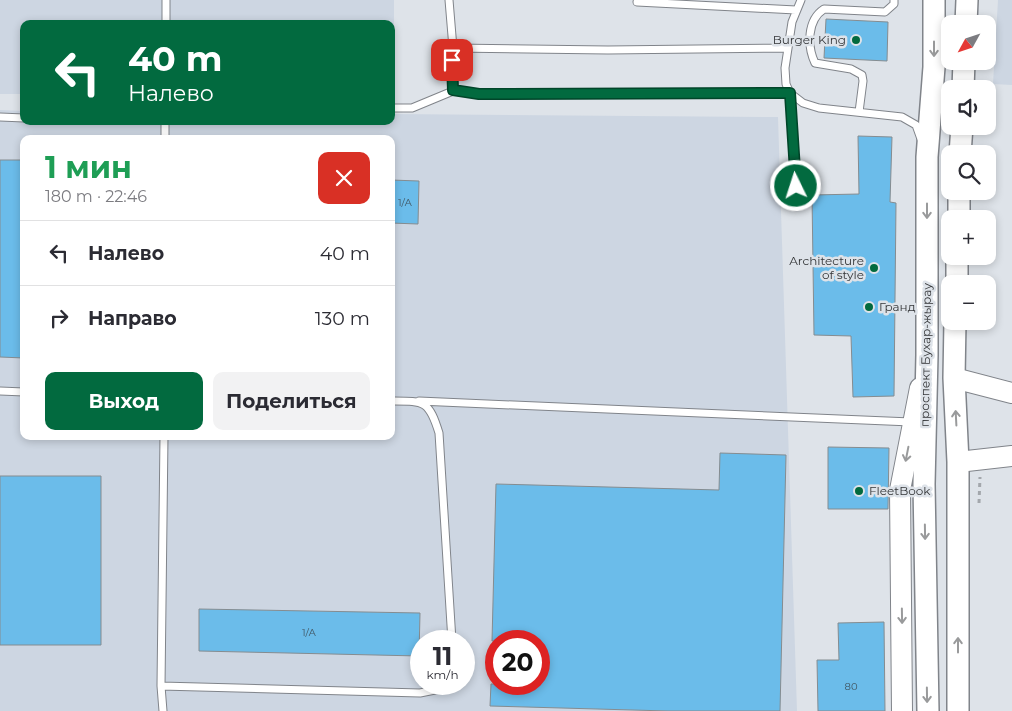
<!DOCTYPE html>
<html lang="ru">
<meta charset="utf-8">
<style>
body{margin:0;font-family:Montserrat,sans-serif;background:#f2f2f3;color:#2b2b33;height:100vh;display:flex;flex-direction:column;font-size:19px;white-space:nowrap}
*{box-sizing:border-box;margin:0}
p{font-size:16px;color:#7c7c81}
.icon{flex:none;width:28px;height:28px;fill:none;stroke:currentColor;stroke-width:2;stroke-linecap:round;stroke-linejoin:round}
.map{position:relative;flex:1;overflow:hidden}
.details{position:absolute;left:20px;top:135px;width:375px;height:305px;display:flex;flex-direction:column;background:#fff;border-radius:10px;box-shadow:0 2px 8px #0003}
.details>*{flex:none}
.guide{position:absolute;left:20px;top:20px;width:375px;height:105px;border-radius:10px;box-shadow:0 2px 8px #0003;background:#026a3f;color:#fff;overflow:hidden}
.needle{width:32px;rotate:230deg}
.buttons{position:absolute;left:941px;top:15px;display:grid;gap:10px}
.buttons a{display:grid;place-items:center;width:55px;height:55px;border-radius:10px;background:#fff;box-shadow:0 2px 8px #0003;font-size:25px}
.speed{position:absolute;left:410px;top:630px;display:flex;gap:10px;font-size:25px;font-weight:700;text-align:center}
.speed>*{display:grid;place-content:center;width:65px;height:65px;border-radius:50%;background:#fff;box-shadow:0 2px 8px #0003;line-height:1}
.speed small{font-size:12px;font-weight:400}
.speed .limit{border:8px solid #d22;background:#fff;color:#111}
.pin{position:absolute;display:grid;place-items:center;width:42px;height:42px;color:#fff;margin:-21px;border-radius:10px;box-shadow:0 2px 8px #0006}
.me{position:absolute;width:55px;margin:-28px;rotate:356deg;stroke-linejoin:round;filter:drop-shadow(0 0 4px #0008)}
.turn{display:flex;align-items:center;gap:18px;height:105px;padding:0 25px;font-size:22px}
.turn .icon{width:65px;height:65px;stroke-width:2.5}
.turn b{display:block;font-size:35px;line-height:42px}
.round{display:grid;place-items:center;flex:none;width:52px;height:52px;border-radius:10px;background:#f2f2f3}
.headline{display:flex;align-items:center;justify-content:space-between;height:85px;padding:0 25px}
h1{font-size:30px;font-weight:700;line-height:38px;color:#1e9e55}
.button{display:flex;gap:10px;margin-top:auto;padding:10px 25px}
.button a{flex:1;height:58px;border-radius:10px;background:#026a3f;color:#fff;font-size:20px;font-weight:700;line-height:58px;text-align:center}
.button a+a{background:#f2f2f3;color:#2b2b33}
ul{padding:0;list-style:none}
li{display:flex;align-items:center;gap:15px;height:65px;padding:0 25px;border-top:1px solid #e1e1e2}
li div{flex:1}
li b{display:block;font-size:19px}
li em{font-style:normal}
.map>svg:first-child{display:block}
</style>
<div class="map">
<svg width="1012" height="711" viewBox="0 0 1012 711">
<rect width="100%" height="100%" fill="#dee3e9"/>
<path fill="#cdd6e2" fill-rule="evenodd" d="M0,0H394V95H391V24H24V94H0Z
M998,0H1012V85L993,84Z
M0,110L24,111V121H391V114L778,117L797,711H0ZM24,139H391V436H24ZM421,641H464V684H421ZM496,641H539V684H496Z"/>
<path fill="#6bbcea" stroke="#858c90" d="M826,19L888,22L887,61L824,58Z
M858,136L892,137L890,202L896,203L894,396L853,397L851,336L814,335L812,195L859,194Z
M0,160H24V358L0,357Z
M391,180L419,181L418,224L391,223Z
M828,447L889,448L888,509H828Z
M720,453L786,455L780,711H668L490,706L491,684H539V641H492L496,484L719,490Z
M0,476H101V645H0Z
M199,609L420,613L419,656L199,651Z
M884,622L885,711H818L817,660H839L838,623Z"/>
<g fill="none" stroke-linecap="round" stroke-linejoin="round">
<defs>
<path id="lane" d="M449,0L453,48V91L479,94L790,93L797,186
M801,0L792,22L785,68L786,84L790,93L803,103L819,108L902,117L916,125L921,139
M637,2L796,10
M166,24V0
M453,48L608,50L787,48
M391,108H412L453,91
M859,112L863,81L862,75L851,69L815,63C807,46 807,20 824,9L885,12L894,4V0
M0,117L24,118
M165,139V121
M0,391L24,392
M391,401C424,401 429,400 439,433L452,641
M419,401L911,422
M161,686L420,693L440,689L446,684
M163,711L161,686L164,436"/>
<path id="secondary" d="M954,378L1012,393
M958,462L1012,456
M902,711L900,490L920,388"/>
<path id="primary" d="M966,24L967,0
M963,89L964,61
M960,154L962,126
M959,219V191
M957,284V256
M955,321L954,378L958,462V711
M928,711L924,484L927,355V157L934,67V0"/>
</defs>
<use href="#lane" stroke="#80848a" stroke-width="9"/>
<use href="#secondary" stroke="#80848a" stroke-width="22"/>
<use href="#primary" stroke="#80848a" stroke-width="24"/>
<path stroke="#a3a7ac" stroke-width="3" stroke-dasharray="4 4" stroke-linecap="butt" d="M979,503L980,477"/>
<use href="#lane" stroke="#fff" stroke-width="7"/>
<use href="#secondary" stroke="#fff" stroke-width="20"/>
<use href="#primary" stroke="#fff" stroke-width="21"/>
</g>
<defs><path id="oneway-shaft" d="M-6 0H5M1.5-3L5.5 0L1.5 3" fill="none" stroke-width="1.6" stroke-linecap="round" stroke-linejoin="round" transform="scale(1.25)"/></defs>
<g stroke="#999a9b">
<use href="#oneway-shaft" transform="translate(934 49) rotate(90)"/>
<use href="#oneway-shaft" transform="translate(927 211) rotate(90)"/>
<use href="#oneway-shaft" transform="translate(956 418) rotate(-93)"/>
<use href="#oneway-shaft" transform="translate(907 454) rotate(101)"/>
<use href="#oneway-shaft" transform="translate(925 532) rotate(89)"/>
<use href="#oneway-shaft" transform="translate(902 616) rotate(89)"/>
<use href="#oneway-shaft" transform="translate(958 645) rotate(-90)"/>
<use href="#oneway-shaft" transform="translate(927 695) rotate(89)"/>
</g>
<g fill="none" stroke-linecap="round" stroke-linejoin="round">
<defs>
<path id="route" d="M452,60L453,90L479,94L790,93L796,186"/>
</defs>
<use href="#route" stroke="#014529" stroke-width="12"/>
<use href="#route" stroke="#026a3f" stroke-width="9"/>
</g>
<g fill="#026a3f" stroke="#dee3e9" stroke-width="2">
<circle cx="856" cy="40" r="5"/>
<circle cx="874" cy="268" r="5"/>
<circle cx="869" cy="307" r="5"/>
<circle cx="859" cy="491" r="5"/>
</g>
<g text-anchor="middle" stroke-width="5" stroke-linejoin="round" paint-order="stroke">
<g font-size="10" fill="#415764">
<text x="405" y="206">1/А</text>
<text x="309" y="636">1/А</text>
<text x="851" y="690">80</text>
</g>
<g font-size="12" fill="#333537" stroke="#dee3e9" text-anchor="end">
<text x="846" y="44">Burger King</text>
<text x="864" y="265">Architecture<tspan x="864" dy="14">of style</tspan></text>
<text x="879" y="311" text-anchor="start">Гранд</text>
<text x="869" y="495" text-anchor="start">FleetBook</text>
</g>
<g font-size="12" fill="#333537" stroke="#dee3e9">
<text transform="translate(926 355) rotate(-89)" y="4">проспект Бухар-жырау</text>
</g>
</g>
</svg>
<div class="buttons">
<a><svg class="needle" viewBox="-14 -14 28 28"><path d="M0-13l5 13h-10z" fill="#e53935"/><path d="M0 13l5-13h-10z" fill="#7c7c81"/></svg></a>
<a><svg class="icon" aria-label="sound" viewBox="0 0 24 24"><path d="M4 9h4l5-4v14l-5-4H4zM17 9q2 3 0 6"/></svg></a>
<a><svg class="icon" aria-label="search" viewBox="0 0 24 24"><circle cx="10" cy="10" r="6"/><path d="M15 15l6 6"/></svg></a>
<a>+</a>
<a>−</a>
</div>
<div class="speed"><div>11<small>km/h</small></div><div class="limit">20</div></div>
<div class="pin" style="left:452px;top:60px;background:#d93025"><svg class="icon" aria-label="arrive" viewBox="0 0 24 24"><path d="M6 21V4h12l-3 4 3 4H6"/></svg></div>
<svg class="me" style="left:796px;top:186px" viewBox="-20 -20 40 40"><circle r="17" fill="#026a3f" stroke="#fff" stroke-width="3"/><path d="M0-11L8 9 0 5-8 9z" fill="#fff"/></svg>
<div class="guide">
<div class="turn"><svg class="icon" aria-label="left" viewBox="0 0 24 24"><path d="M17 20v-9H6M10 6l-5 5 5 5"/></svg><div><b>40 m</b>Налево</div></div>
</div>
<section class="details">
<div class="headline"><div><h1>1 мин</h1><p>180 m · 22:46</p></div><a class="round" style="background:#d93025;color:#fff"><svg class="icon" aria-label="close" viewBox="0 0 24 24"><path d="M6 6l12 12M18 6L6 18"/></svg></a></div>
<ul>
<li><svg class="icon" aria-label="left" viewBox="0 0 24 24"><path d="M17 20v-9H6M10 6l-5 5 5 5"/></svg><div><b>Налево</b></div><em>40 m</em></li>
<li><svg class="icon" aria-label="right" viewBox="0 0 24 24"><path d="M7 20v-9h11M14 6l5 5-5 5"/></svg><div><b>Направо</b></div><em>130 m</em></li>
</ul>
<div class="button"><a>Выход</a><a>Поделиться</a></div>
</section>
</div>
